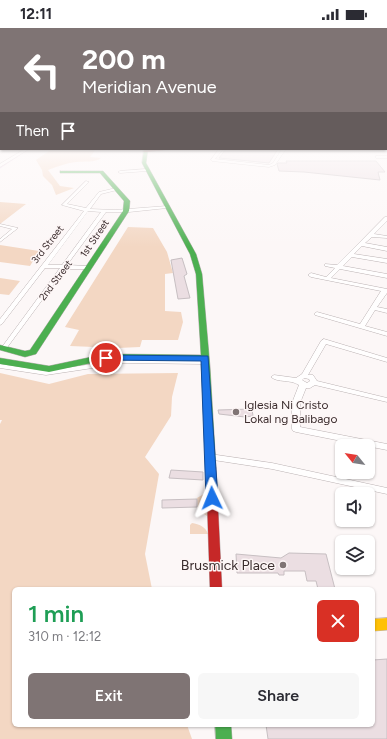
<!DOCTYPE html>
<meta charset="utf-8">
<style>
body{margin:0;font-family:Figtree,sans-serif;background:#f7f7f7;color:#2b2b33;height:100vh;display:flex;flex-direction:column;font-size:15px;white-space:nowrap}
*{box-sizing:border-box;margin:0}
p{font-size:13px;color:#7c7c81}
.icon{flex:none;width:22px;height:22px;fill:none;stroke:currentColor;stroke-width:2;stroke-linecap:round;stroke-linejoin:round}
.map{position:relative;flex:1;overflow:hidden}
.side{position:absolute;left:12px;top:559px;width:363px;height:140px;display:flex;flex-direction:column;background:#fff;border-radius:6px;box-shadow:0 1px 3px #0004}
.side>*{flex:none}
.hud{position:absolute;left:0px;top:0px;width:387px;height:122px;box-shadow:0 1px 3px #0004;background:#7f7474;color:#fff;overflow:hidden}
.needle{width:26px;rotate:300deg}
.buttons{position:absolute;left:335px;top:411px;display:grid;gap:8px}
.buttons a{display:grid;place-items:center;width:40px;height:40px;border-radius:6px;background:#fff;box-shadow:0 1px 3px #0004;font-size:20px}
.pin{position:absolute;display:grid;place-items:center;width:34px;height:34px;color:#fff;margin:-17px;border:2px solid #fff;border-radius:50%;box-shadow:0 1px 4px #0007}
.me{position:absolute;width:44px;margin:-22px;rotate:358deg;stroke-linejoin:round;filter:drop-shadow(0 0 3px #0008)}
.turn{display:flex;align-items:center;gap:14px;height:84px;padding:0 16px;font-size:18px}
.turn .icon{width:52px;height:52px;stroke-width:2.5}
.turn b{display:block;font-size:28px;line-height:34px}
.then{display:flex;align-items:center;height:38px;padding:0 16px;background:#0003;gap:8px;font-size:15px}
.round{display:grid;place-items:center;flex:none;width:42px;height:42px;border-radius:6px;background:#f7f7f7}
.summary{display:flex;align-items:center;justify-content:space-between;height:68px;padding:0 16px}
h1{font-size:24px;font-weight:600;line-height:30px;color:#1e9e55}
.primary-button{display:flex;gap:8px;margin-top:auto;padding:8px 16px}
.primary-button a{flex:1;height:46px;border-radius:6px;background:#7f7474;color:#fff;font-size:16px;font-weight:600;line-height:46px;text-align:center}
.primary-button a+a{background:#f7f7f7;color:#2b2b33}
.status{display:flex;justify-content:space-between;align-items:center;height:28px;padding:0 20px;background:#fff;direction:ltr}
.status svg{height:11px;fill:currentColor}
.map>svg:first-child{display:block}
</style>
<div class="status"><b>12:11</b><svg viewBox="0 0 49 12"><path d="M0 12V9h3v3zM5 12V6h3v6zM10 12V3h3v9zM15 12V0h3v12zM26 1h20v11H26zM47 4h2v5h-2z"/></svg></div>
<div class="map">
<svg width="387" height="711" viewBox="0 0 387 711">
<rect width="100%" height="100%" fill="#fcf7f7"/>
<path fill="#f3d7c3" d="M52,121H96L90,129L101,130C95,135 84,133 76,134C67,135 58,138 48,142L60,158L74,160L56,167L52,157L43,148L42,142L36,132Z
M0,174L26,176L0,196Z
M128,199L153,200L167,224L173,245L165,246V283L181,284L183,294L178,312H142L140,319L118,320L70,318L79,302L65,299Z
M0,217L39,223L30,238L0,234Z
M0,250L20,253L9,267L0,266Z
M0,345L49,356L88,346L178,345L172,369L171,388L145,429L159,446L145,526L152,561H14V697H187L192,711H0V396L2,392H0Z
M207,464V488L198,482L197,470Z
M192,495C199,496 206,499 208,506H190V497Z"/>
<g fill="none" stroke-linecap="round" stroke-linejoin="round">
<path stroke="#eac8e5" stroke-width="1" d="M0,140L29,121"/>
</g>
<path fill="#ebdee2" stroke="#c7bfc2" d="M226,121H278L269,135L219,130Z
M286,133H376L385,144H378L380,152L304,144L279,143L277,136L278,135H287Z
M182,230L187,246L184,248L190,270L178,271L171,232Z
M252,381L253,388L245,389L219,386L218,382Z
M171,442L203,444V452L169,450Z
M197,471V479L162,480V472Z
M289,525L326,526L335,561H318L316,553H307L305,543H284V547H279L278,545H237L236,526L281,530Z
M387,631V711H268L266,697H373V632Z"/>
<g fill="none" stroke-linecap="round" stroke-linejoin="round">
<defs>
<path id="street" d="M25,121H29L0,139V136Z
M219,121H223L215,131L269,137L273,135L282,121H286L275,137L269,139L212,133L211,132Z
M377,128H387V130H376V128Z
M148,141V143H147L120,145L118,144L120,143Z
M86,153L89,154L67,176L86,180L99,164L116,160H117V162L101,166L90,181L115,182L167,178L169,179L167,180L129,184H106L67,237L88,238L91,240L90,241H65L6,321H2L1,320L2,319L60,240H45L2,296L0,297V291L84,183L62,177ZM88,183L101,184L62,237H48Z
M385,189H387V193L374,206L387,208V210L372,209L365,215L387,219V223L362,218L354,226L387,231V235L352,229L343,238L387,246V250L340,241L331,250L387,261V265L377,279L387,281V285L375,282L365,298L387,304V308L315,287V285L317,284L360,296L381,263L311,249L308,247L311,245L326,249L335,240L325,238V236L337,237Z
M0,196L18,200L0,214V211L12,201L0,198Z
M324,311L387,330V334L326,316L308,347H313L317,353L387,370V374L315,357L310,360H306L300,375V399L387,416V422L296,404L293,403L292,401V375L299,357C290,351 278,355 271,349L274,347L296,350L302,346L321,313ZM304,350L309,351L310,353L307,355L302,352Z
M126,331L205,332L208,334L205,336L126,335L46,347L0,340V336L46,343Z
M210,426L272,435L387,460V466L272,441L207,431L206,429L207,427Z"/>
<path id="fast" d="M144,121H148L146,135L196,226L202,246L210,339L216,440L215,443L211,444L207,443L206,440L201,333L114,332L96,334L49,344L0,336V330L49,338L96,328L114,326L201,327L196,246L190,226L142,135Z
M62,143H103L130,173L129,183L36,326L25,329L0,322V317L25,323L30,322L123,183L124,173L100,145H60V143Z
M215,697H231L232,711H216Z"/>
<path id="slow" d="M387,590V602L373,603V591Z"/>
<path id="jam" d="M154,121H176L145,124L143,123Z
M211,436L215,437L216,440L222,561H210L206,440L207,437Z"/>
</defs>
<use href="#street" stroke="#bbb2b3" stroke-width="1"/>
<use href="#fast" stroke="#bbb2b3" stroke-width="1"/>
<use href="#slow" stroke="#bbb2b3" stroke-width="1"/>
<use href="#jam" stroke="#bbb2b3" stroke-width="1"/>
<use href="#street" fill="#fffefe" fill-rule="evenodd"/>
<use href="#fast" fill="#4caf50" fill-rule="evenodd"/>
<use href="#slow" fill="#ffc107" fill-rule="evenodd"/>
<use href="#jam" fill="#c62828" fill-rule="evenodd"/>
</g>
<linearGradient id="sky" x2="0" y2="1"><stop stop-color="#a9bce7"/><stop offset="0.54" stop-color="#fefbfb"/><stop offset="1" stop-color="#fefbfb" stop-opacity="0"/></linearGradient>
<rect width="387" height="219" fill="url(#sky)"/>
<path fill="#1a73e8" stroke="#114b97" d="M106,327L208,328L218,470L216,473L212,474L208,473L206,470L201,333L102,332L101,330L102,328Z"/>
<g fill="#7f7474" stroke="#fdf6f6" stroke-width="1.5">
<circle cx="236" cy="384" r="4"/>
<circle cx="283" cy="537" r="4"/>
</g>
<g text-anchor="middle" stroke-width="3" stroke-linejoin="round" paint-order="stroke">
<g font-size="10" fill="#3b2d2e" stroke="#fdf6f6">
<text transform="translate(94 210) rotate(-56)" y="4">1st Street</text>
<text transform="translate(47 216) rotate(-52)" y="4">3rd Street</text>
<text transform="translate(55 252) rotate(-53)" y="4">2nd Street</text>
</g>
<g font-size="12" fill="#3b2d2e" stroke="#fdf6f6" text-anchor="start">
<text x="244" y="381">Iglesia Ni Cristo<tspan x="244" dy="14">Lokal ng Balibago</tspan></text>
</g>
<g font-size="14" fill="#3b2d2e" stroke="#fdf6f6" text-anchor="end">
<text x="275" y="542">Brusmick Place</text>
</g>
</g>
</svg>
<div class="buttons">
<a><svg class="needle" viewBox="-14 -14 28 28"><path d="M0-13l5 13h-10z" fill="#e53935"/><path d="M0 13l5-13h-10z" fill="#7c7c81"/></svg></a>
<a><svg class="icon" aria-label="sound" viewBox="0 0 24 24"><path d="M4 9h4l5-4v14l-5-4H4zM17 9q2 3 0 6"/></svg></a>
<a><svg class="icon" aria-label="layers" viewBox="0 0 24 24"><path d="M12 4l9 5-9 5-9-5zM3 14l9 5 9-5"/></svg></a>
</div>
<div class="pin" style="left:106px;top:330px;background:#d93025"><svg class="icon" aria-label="arrive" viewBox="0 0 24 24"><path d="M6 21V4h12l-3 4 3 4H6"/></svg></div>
<svg class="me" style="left:212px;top:470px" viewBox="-20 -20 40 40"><path d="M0-17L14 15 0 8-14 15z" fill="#1a73e8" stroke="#fff" stroke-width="4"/></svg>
<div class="hud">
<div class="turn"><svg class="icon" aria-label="left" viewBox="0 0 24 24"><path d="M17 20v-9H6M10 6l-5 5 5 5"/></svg><div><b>200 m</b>Meridian Avenue</div></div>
<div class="then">Then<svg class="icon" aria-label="arrive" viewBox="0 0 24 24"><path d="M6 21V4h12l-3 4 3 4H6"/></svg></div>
</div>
<section class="side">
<div class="summary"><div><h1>1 min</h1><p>310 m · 12:12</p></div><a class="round" style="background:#d93025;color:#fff"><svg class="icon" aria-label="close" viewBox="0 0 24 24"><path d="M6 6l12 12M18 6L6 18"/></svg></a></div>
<div class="primary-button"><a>Exit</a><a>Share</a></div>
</section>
</div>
